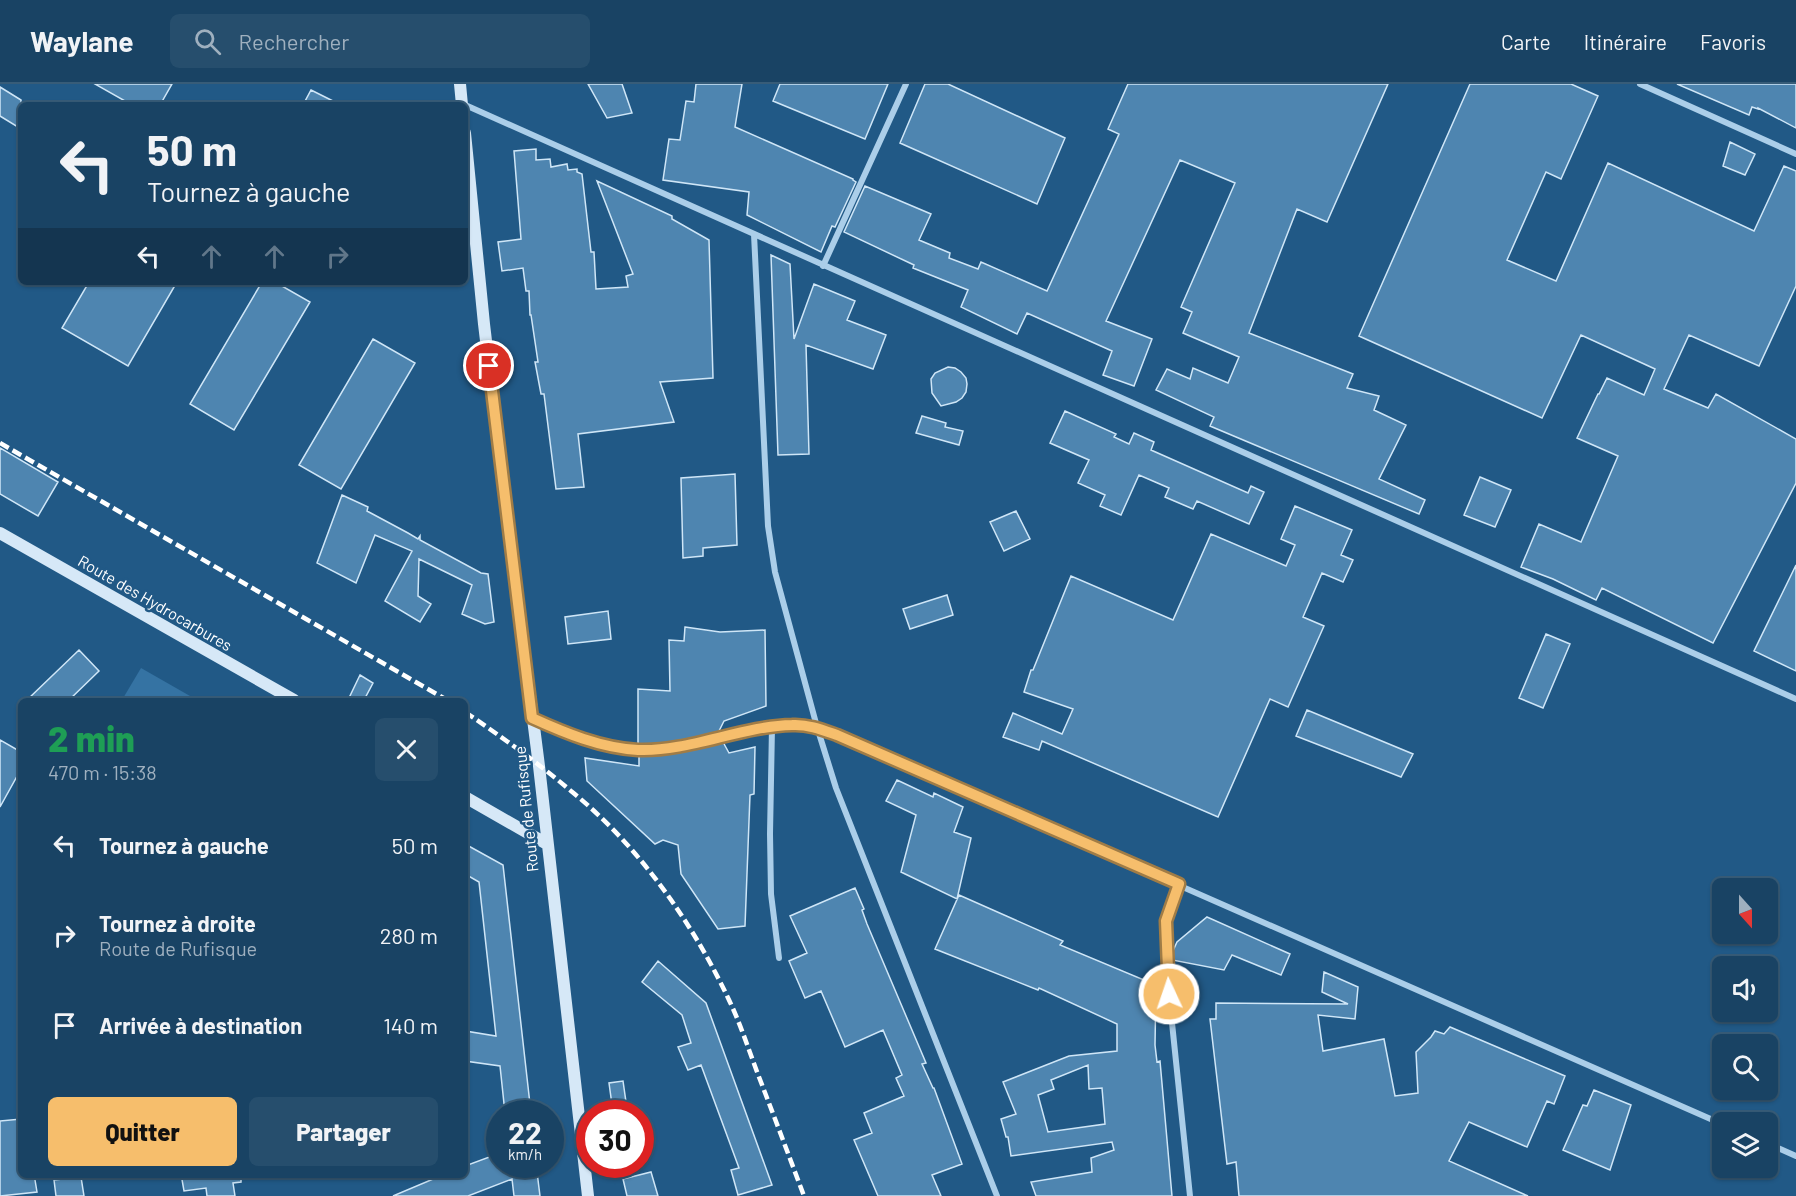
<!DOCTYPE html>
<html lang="fr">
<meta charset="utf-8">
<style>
body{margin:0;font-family:Barlow,sans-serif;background:#264e6d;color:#f1f3f6;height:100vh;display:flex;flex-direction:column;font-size:22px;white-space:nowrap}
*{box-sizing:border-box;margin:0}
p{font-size:20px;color:#9fb0bf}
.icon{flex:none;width:33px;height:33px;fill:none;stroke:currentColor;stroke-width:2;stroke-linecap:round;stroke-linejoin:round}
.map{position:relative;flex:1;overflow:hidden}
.side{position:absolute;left:18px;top:614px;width:450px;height:480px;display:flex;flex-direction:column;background:#194364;border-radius:9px;box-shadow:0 2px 4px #0004,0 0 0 2px #375c78}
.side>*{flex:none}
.hud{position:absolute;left:18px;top:18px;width:450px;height:183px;border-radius:9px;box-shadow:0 2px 4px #0004,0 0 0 2px #375c78;background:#194364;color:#f1f3f6;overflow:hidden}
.needle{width:39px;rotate:159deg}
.tools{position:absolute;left:1712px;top:794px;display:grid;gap:12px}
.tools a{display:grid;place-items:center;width:66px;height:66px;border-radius:9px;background:#194364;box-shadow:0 2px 4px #0004,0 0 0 2px #375c78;font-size:30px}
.speed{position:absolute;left:486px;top:1016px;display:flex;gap:12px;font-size:30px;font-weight:700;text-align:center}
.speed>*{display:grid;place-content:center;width:78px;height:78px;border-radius:50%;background:#194364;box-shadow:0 2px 4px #0004,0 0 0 2px #375c78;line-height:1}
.speed small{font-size:15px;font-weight:400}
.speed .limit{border:9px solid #d22;background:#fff;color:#111}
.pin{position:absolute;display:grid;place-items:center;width:51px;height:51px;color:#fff;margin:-26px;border:3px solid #fff;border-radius:50%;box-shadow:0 2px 6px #0007}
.me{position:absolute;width:66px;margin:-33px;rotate:357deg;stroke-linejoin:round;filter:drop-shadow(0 0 4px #0008)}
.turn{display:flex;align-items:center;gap:21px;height:126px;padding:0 30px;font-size:27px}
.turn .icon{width:78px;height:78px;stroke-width:2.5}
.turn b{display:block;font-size:42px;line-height:51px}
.lanes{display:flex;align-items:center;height:57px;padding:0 30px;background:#0003;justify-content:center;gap:30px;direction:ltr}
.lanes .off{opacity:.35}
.round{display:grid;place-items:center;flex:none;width:63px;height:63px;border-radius:9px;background:#264e6d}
.head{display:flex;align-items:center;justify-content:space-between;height:102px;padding:0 30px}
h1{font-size:36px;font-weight:800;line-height:45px;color:#1e9e55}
.button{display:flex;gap:12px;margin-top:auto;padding:12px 30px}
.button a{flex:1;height:69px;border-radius:9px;background:#f6be6c;color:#111;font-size:24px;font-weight:800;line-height:69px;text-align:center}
.button a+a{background:#264e6d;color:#f1f3f6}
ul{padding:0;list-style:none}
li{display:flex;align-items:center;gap:18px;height:90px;padding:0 30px}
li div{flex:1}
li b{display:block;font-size:22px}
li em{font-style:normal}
header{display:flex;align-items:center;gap:36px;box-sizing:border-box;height:84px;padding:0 30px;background:#194364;border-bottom:2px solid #375c78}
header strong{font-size:28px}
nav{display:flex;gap:33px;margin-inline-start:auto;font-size:21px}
.search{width:420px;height:54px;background:#264e6d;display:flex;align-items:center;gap:15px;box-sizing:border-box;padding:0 21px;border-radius:9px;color:#9fb0bf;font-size:22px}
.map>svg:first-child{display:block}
</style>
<header>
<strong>Waylane</strong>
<div class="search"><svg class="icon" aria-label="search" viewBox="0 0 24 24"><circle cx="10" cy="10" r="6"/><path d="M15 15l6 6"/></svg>Rechercher</div>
<nav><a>Carte</a><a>Itinéraire</a><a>Favoris</a></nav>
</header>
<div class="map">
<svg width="1796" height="1112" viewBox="0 0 1796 1112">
<rect width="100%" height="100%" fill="#215986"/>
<path fill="#3573a3" d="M141,584L197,616H122Z"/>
<path fill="#4e85b0" stroke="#cfe6f7" stroke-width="1.5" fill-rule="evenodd" d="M95,0H172L160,21H132Z
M588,0H622L632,29L607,34Z
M696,0H742L735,43L853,95V96L856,98L835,143L832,142L821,168L747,131L749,108L663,96L669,55L680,56L686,17L694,18Z
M780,0H888L865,55L773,17Z
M925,0H948L1065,54L1037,120L900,59Z
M1128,0H1388L1327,138L1297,125L1249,249L1353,290L1347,304L1379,312L1374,326L1406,341L1379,395L1425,416L1419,430L1210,342L1214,333L1156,306L1167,285L1190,295L1193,284L1228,299L1239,273L1183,249L1192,228L1181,223L1235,99L1180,76L1106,237L1152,255L1134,302L1103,291L1112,267L1027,229L1017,250L961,223L968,206L913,184L914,181L844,148L865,102L931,130L919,156L950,169L949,174L978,185L981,178L1047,207L1119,50L1108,45Z
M1470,0H1571L1598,12L1561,95L1546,88L1507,176L1556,197L1608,79L1754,147L1784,82L1796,87V202L1759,282L1689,251L1664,305L1708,324L1716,310L1796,355V399L1713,559L1602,504L1596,516L1553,495L1521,483L1539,440L1581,458L1618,372L1577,354L1598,310H1599L1607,294L1644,311L1655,285L1581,251L1542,334L1359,252Z
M1677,0H1796V44L1758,24V25L1752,23L1749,31Z
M0,3L21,16V45L0,32Z
M311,6L341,21H303Z
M1730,58L1755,70L1745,91L1723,82Z
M536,65V76L550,75L551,83L567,80L568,86L577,85V88L582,90L591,168H594L596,205L628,203L626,192L633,190L597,97L672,132V135L709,156L713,294L660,298L674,338L578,350L584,403L556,405L544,310H541L535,278H538L531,231H530L529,207H526L523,184L502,187L498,158L521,155L514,67Z
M771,171L790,180L794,255L814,200L855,217L847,236L886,251L873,285L806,261L809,370L778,371Z
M89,198H177L128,282L62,244Z
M262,198H275L310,218L234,346L190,320Z
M373,255L415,279L341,405L299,381Z
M948,283L955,284L961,288L966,294L967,300L966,308L962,314L956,318L941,322L932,309L931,295L935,289Z
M1065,327L1116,350L1114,353L1129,360L1134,349L1154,358L1151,366L1248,409L1251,402L1264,408L1249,440L1197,417L1193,425L1165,413L1169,404L1139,391L1121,431L1100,422L1105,411L1078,399L1089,376L1050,359Z
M922,332L946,339L945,343L963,347L959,361L916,349Z
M0,364L58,398L38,432L0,410Z
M735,390L737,461L703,464V472L683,474L681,394Z
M1480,393L1511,406L1495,443L1464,431Z
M342,411L368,423L367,427L408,449L418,455L420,452V456L481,489L488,490L494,538L485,540L462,530L472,501L419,475L418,512L431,520L420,538L385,517L412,467L375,451L356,499L317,479Z
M1295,422L1352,446L1341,471L1353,476L1343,498L1322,489L1303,533L1324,542L1288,623L1270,615L1218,733L1042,657L1039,666L1003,653L1013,629L1062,650L1073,625L1024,608L1031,586H1033L1071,492L1173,536L1211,450L1286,482L1295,461L1281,455Z
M1016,427L1030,455L1004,467L990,438Z
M1796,481V587L1754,567Z
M947,511L953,531L910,545L903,525Z
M608,527L611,555L568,560L565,533Z
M685,543L720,548L765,546L766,622L724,637L718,649L676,658L638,661V605L670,607L669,556L684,557Z
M1546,550L1570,560L1543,624L1519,614Z
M79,566L99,587L69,616H27Z
M360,591L373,599L364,616H348Z
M1307,626L1413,670L1401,693L1296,652Z
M0,656L21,668V685L0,723Z
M723,658L729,669L755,663L754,710L750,711L745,842L718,845L681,790L678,761L663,756L655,760L587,697L585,674L639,682V671L678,668Z
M897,696L933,713L934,709L963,723L954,748L971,754L957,815L901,788L916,731L886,717Z
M465,760L503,781L531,1029H505L500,982L465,977V947L496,952L479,798L465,790Z
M855,804L864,825L862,826L867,840L926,979L922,980L933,1004H934L962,1080L932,1091L941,1112H878L854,1056L872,1049L864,1029L904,1012L896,994L902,991L883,946L845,963L821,907L805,914L789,877L807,869L790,832Z
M959,811L1063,857L1060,861L1156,901L1155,961L1157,978L1160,977L1172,1112H1036L1031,1098L1092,1088L1091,1074L1114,1066L1112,1058L1011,1072L1008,1053H1006L1001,1035L1016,1030L1003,998L1069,972L1117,967V940L1039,904L1038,906L935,865ZM1088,981L1089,1005L1102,1004L1105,1040L1048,1048L1038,1011L1054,1005L1051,996Z
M1207,833L1290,870L1281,891L1232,871L1224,886L1172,876V869L1177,858Z
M658,877L706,919L772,1101L738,1111L731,1086L739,1084L701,981L688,986L678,963L691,959L682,931L642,898Z
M1324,888L1358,903L1355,935L1318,931L1323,967L1384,955L1395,1012L1418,1009L1416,968L1431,953L1435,947L1444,950L1450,943L1565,992L1554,1020L1547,1017L1527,1063L1469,1038L1449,1077L1528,1112H1239L1236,1078L1227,1080L1210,935H1216V919L1348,920L1322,908Z
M623,997L627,1025L613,1028L609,999Z
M1594,1006L1631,1021L1610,1086L1563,1066L1583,1021L1587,1022Z
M21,1035V1090H34L37,1108L0,1112V1037Z
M500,1069V1080H536L540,1112H514L512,1095L468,1112H393L445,1090H465V1082Z
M651,1088L658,1112H627L623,1095Z
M181,1090H241V1098L233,1099L235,1112H207L206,1104L184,1107Z
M81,1093L84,1112H56L54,1096Z"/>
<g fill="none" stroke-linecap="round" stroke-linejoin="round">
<path stroke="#abcee9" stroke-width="6" d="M1640,0L1796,70
M463,20L1796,615
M754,150L768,442L775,488L817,643L836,704L997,1112
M823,182L906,0
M532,634C563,649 603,665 638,666C690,668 741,642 793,641C808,641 823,645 837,651L1722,1040
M772,643L770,750L771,810L779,874
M1179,799L1168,828L1165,845L1169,910L1190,1112
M1767,1059L1796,1072"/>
<path stroke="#d6e8f7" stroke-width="12" d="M460,0L462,21
M465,49L484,240L504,408L539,682L588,1112
M0,449L294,616
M465,713L547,760"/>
<path stroke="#fff" stroke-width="4.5" stroke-dasharray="10 4.5" stroke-linecap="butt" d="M0,359L447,616
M465,628C502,653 538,679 571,707C638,761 693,839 729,916C741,941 749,967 759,993C774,1032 789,1072 804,1112"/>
</g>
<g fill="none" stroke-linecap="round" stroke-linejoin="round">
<defs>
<path id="route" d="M489,282L532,634C565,649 601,664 638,666C688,668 742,642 792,641C808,640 823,646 837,651L1179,800L1166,837L1169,910"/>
</defs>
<use href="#route" stroke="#a07c46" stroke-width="15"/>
<use href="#route" stroke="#f6be6c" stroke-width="10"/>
</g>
<g text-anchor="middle" stroke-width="5" stroke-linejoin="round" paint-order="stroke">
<g font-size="16" fill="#fff" stroke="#215986">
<text transform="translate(155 519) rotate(30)" y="6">Route des Hydrocarbures</text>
<text transform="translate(526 725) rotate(-96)" y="6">Route de Rufisque</text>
</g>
</g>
</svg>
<div class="tools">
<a><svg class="needle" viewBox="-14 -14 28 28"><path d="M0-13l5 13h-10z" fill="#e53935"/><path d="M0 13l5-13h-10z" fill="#9fb0bf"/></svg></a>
<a><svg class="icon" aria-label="sound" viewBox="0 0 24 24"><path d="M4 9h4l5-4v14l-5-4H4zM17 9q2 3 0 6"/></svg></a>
<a><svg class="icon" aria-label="search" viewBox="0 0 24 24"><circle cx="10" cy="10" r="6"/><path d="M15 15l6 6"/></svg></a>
<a><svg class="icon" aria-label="layers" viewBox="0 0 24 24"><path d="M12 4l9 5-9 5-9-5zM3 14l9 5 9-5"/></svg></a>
</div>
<div class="speed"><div>22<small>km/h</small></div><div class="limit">30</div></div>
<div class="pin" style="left:489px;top:282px;background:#d93025"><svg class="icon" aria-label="arrive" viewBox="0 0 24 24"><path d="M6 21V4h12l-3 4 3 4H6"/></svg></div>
<svg class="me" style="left:1169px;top:910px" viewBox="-20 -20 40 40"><circle r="17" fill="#f6be6c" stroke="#fff" stroke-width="3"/><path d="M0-11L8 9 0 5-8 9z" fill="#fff"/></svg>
<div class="hud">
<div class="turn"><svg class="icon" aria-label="left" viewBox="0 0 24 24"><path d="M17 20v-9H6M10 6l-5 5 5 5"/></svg><div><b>50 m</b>Tournez à gauche</div></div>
<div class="lanes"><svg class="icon" aria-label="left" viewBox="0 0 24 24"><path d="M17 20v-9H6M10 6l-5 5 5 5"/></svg><svg class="icon off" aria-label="ahead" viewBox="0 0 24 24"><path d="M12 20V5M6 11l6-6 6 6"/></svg><svg class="icon off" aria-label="ahead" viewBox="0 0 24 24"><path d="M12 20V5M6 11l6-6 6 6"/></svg><svg class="icon off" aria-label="right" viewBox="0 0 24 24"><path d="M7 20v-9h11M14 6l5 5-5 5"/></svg></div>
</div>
<section class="side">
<div class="head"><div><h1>2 min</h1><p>470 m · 15:38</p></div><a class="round"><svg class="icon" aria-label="close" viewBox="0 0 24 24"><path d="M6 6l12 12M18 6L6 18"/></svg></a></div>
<ul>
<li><svg class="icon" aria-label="left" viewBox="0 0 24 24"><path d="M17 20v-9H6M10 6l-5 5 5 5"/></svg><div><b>Tournez à gauche</b></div><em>50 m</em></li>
<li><svg class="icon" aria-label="right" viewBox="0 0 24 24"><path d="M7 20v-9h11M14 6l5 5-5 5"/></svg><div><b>Tournez à droite</b><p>Route de Rufisque</p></div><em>280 m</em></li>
<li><svg class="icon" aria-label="arrive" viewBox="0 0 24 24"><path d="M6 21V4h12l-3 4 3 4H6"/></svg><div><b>Arrivée à destination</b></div><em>140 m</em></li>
</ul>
<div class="button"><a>Quitter</a><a>Partager</a></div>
</section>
</div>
